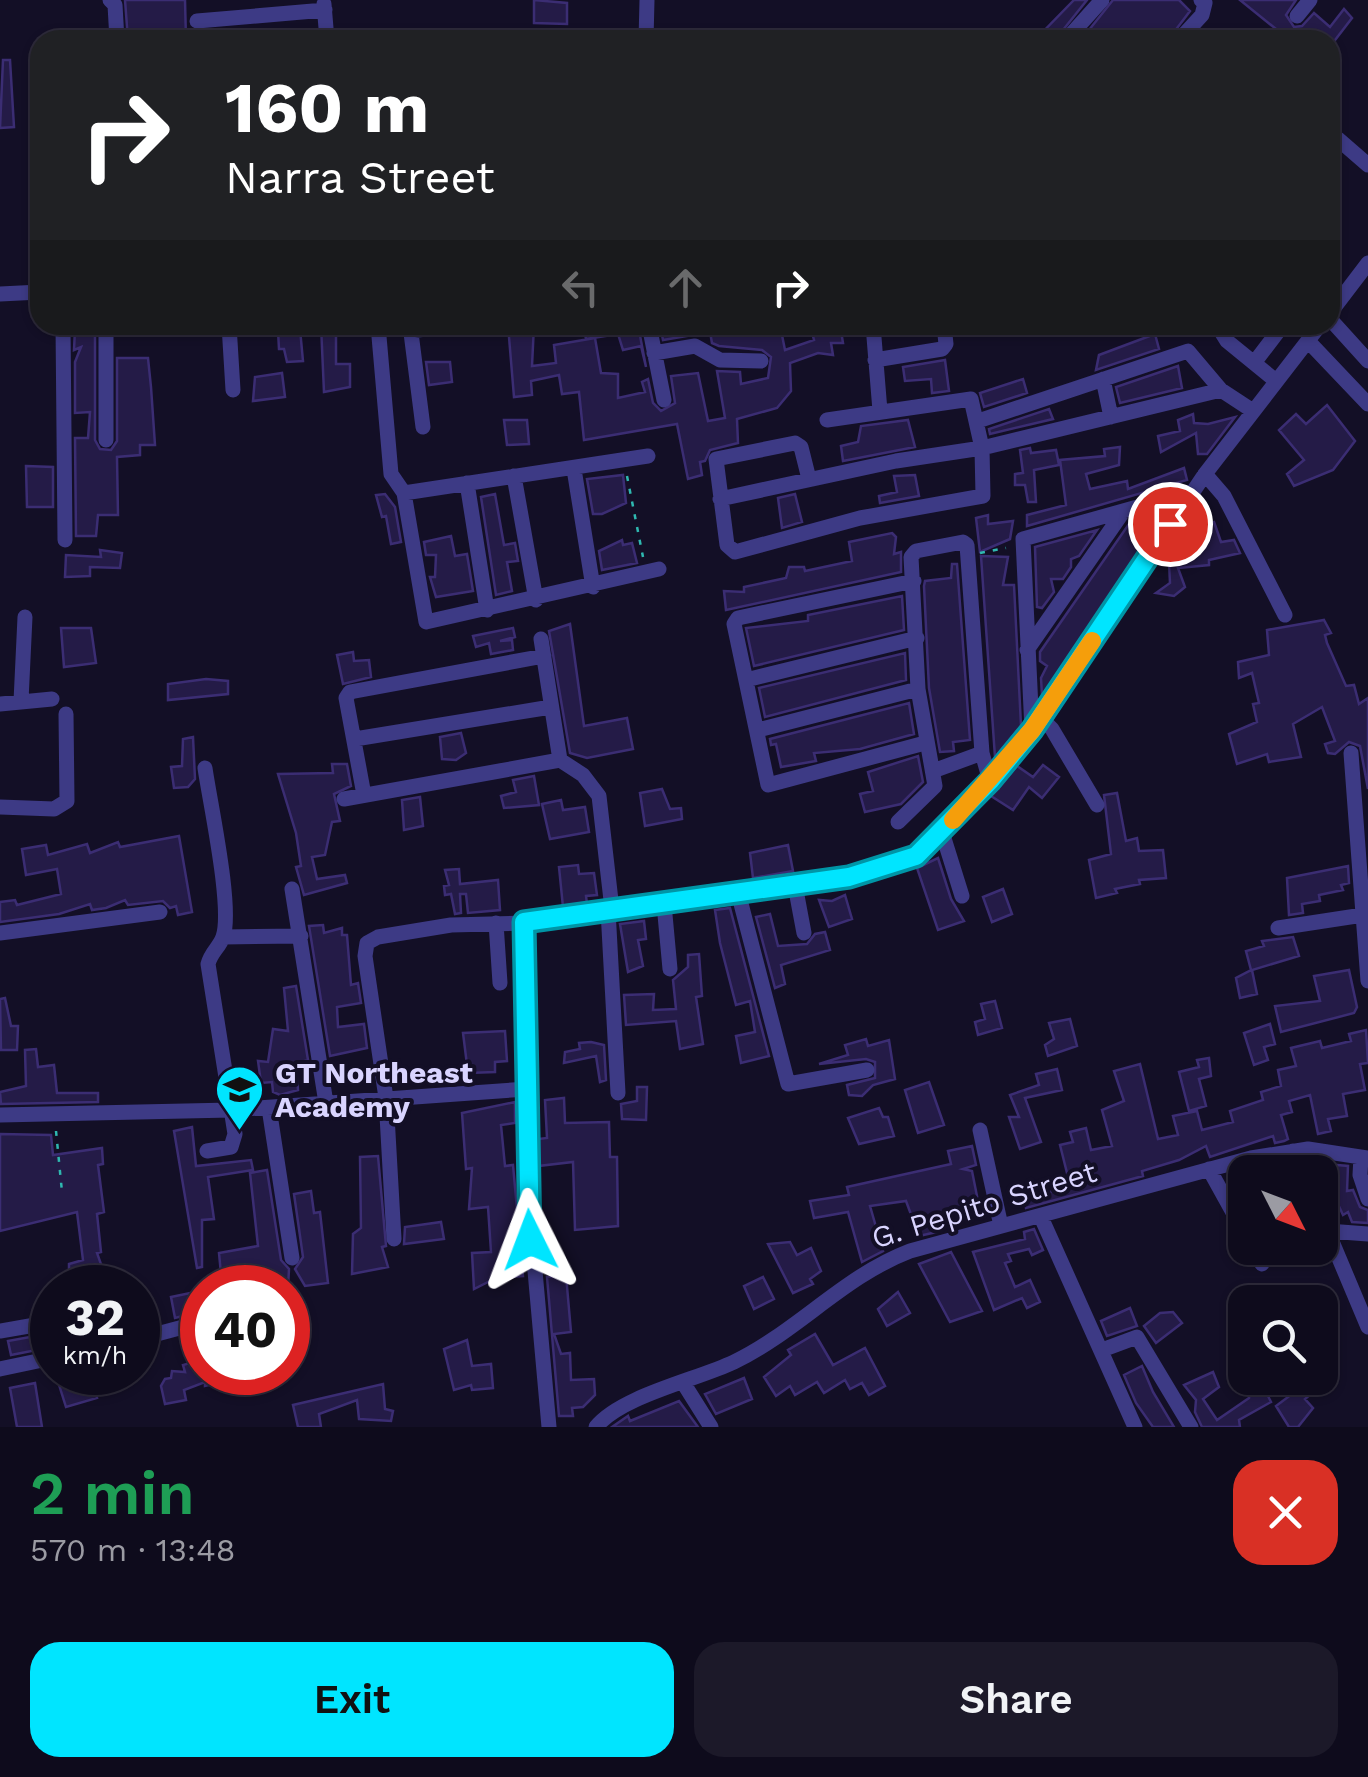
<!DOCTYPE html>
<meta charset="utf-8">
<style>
body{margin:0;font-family:"Work Sans",sans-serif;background:#1c1929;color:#f1f3f6;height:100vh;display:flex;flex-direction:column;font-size:38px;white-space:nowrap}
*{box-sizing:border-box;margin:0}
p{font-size:32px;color:#9b9ba3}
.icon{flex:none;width:55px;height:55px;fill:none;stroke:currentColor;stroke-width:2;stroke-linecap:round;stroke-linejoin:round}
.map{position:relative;height:1427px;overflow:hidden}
.drawer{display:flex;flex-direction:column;background:#0e0b1c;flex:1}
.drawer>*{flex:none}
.hud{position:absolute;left:30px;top:30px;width:1310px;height:305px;border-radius:30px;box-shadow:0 2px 8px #0004,0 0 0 2px #2e2b3b;background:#202124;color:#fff;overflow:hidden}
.needle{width:65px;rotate:132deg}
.buttons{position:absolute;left:1228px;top:1155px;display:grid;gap:20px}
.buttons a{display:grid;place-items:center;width:110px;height:110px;border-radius:20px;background:#0e0b1c;box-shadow:0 2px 8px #0004,0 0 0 2px #2e2b3b;font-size:50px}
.speed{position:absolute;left:30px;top:1265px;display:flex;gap:20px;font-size:50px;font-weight:700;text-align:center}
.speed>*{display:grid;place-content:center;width:130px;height:130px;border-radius:50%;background:#0e0b1c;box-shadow:0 2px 8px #0004,0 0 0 2px #2e2b3b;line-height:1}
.speed small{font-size:25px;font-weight:400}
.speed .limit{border:15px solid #d22;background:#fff;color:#111}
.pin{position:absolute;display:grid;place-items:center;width:85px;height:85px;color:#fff;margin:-42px;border:5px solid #fff;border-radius:50%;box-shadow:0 2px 10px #0007}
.me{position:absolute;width:110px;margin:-55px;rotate:357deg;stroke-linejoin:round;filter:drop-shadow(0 0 8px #0008)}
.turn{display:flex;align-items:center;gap:35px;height:210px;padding:0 30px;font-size:45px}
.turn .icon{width:130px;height:130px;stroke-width:2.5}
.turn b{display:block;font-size:70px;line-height:85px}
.lanes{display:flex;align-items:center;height:95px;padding:0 30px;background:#0003;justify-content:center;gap:50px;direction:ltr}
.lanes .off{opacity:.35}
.round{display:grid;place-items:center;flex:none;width:105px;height:105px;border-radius:30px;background:#1c1929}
.head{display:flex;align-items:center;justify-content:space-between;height:170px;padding:0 30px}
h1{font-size:60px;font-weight:600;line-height:75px;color:#1e9e55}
.action{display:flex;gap:20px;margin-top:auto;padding:20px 30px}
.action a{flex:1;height:115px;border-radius:30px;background:#00e5ff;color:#111;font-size:40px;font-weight:600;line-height:115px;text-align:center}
.action a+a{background:#1c1929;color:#f1f3f6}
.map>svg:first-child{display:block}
</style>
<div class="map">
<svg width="1368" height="1427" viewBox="0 0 1368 1427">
<rect width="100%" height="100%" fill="#130f26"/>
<path fill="#241b47" stroke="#3b2d73" stroke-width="2.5" d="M125,0H185L186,40H128Z
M534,0L567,3V24L534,23Z
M1074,0H1087L1055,40H1035Z
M1113,0H1179L1190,11L1168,40H1081Z
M1240,0H1296L1286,15L1294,27L1302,26L1314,13L1330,27L1344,9L1352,18L1332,44L1321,40L1324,36L1318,31L1311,40H1267L1276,29Z
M3,60H10L14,127L0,128Z
M321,325H336V364H350V387L324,392Z
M508,325H534L532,366L556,363L554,345L595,338L601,373L618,374V398L645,392L642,382L648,379L653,403L661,411L675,403L671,376L698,373L708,421L725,418L717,371L740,372L741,384L768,378L771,357L762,350L719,346L712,343L710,332L663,340L661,330L685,325H780L785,350L814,340L811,329L840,325L843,343H831L833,355L818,353L790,363L791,391L777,408L737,419L738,443L710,450L705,461L700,462L702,475L688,479L677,424L584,440L579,392L562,394L559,375L531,381L532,395L514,397Z
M601,325H638L646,367L641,346L623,350L618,334L586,339L584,329Z
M75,329L95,330V440L100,449L111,450L117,441V358H148L151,387L155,445H140V455L117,457L118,515H98L96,536H76L75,438H88L90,412L75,413V362L81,347L74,350Z
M300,329L303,361L287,362L284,349H279L278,331Z
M1155,334L1159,349L1096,370L1099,355Z
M945,360L949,391L932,393L931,379L905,381L903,367Z
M426,362H450L452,382L429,385Z
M1178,366L1182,388L1120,403L1116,387Z
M282,373L285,397L253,401L255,377Z
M1023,379L1027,393L984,407L980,393Z
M1327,405L1355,441L1333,470L1294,486L1287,474L1304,460L1279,430L1296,414L1306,424Z
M1049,409L1053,419L990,434L989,429Z
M1193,414L1194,423L1208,424L1235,417L1207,454H1198L1196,433L1161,452L1158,436L1180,431L1178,420Z
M504,420H527L529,444L507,445Z
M908,420L915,447L843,461L841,446L858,442L861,426Z
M1120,447L1119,465L1086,474L1090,489L1127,481L1128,489L1184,468L1187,480L1027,526V515L1066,505L1060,460L1105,456L1104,449Z
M1030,448L1031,453L1056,450L1059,465L1034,470L1036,502H1028L1025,485H1015V474L1023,473L1020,450Z
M26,466L53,467V507H27Z
M623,475L626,503L602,514H593L587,479Z
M915,475L919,496L880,503L879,496L897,492L894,476Z
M385,494L395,507L401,542L391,544L386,516L382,517L376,495Z
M495,494L504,545L515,543L518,561L507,562L512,591L496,595L481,497Z
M795,494L802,522L782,528L778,498Z
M1167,510L1042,696L1041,678L1047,666L1040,661V652L1131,521Z
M988,515V524L1013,521L1010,539L980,552L976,518Z
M1214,522L1221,542L1234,540L1240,553L1209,560V565L1178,568L1185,587L1174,596L1156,593L1170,583L1169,563L1163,557L1169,547L1192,558L1190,530Z
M1097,530L1079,556L1071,559V567L1063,579H1051L1054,592L1042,608L1037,607L1035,547Z
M892,533L896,537L894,554L901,552V572L726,610L724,591L744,592V587L786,578L789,567H804L805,571L852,561L849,542Z
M451,536L455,556L467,554L473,591L436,597L430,577H435L436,555H426L424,542Z
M622,540L623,545L632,543L637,563L602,570L599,551Z
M100,550L122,553L120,568L90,567V576L65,577L66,555L101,557Z
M981,556L1008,557L1003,585H1014L1021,726L995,757Z
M952,564H957L970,740L953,742L954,751L940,752L929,688L924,586L925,581L951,578Z
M902,596L904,630L754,666L746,628L808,621V615Z
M1324,620L1331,633L1325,635L1327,643L1346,686L1354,685L1359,704L1368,698V789L1360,746L1349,742L1335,754L1328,753L1325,744L1335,741L1322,707L1293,724L1301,757L1269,762L1267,754L1237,764L1229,734L1257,722L1253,704L1259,703L1252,673L1239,678L1238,662L1269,655L1267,630Z
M570,624L584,726L627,718L633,749L587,758L570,753L549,631Z
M61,628H91L96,663L64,667Z
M513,628L515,637L500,641L512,640L513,650L491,654L489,643L476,647L473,636Z
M353,652L354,661L369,660L371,677L343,684L337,655Z
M905,653L906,680L765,717L759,688Z
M206,679L228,681V694L168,700V684Z
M909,703L914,734L860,749L814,753L816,761L781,767L776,744L771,745L770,739Z
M461,733L466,753L456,760L442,759L440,737Z
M193,737L195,779L188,787L174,788L171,767L182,766L183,739Z
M918,756L923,782L901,804L865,812L860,794L873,791L868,772Z
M332,764H347L351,786L334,794L340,821L332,822L325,855L312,857L317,879L345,875L347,883L304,895L296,867L301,866L296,833L278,774L333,773Z
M1043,765L1059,777L1042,798L1029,787L1013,810L991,796L1017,766L1033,777Z
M534,776L539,805L504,808L501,796L516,792L513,780Z
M662,789L670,809L681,808L682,819L645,826L640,793Z
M1117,793L1126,841L1137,838L1139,851L1163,850L1166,878L1139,880L1140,884L1115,889L1117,893L1096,898L1089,860L1111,854L1104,795Z
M420,797L423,826L404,830L402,800Z
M561,800L563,810L585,807L589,832L550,839L542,804Z
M179,836L192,912L178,915L176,906L170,908L163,901L128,905L125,900L106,908L92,910L90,904L59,914L0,922V902L15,900L17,905L61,894L57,869L26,875L22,849L46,845L48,855L87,844L90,853L118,842L120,847Z
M788,845L793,871L753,878L750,853Z
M938,858L951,899L964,921L938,930L917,868Z
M578,865L579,874L594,873L597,895L586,896L587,904L563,907L559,867Z
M1348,866L1349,883L1341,885L1343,890L1319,895L1320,901L1302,904L1303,913L1289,915L1287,878Z
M459,869L460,884L498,880L500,910L468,913L466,894H460L461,913L455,914L451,894L445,895L444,886L449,885L445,870Z
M1003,889L1012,914L992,922L983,897Z
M845,895L852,919L829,927L819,900L832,901Z
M730,908L769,1056L741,1063L736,1036L755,1032L750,1001L736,1005L720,943L715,910Z
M770,914L778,946L807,944L815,934L825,932L830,950L781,965L785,984L775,988L756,917Z
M644,921L646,939L638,940L643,966L628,972L620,924Z
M323,925L324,933L342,928V935H347L351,985L358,983L361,1003L337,1007L338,1027L364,1024L367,1048L330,1056L309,926Z
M1293,937L1299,956L1252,970L1257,994L1240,998L1236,978L1251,970L1246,951L1264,946L1262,941Z
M699,954L702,996L696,997L703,1044L680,1049L676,1021L626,1025L624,995L654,994L653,1010L676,1009L673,980L688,967V955Z
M1349,970L1357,1007L1354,1013L1281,1032L1275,1006L1320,1001L1314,976Z
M296,986L308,1060L296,1064L298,1090L280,1095L273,1092L272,1082L261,1083L258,1061L268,1062L273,1029L288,1031L284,988Z
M5,998L11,1026H18L17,1050H1L0,999Z
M995,1001L1002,1028L978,1035L975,1022L985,1019L981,1004Z
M1070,1019L1077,1046L1048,1056L1045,1045L1054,1039L1049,1023Z
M1270,1024L1275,1044L1264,1047L1268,1060L1254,1065L1244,1033Z
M1366,1030L1368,1063L1360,1064L1365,1090L1343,1094L1347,1116L1328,1119L1331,1131L1318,1134L1310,1095L1289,1101L1292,1112L1281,1115L1288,1139L1284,1141L1275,1143L1273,1136L1210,1157L1206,1146L1179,1160L1142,1171L1143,1176L1026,1208L1024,1201L1070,1185L1060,1145L1073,1142L1070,1132L1086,1128L1091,1150L1112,1146L1102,1110L1124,1101L1114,1071L1140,1064L1158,1139L1178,1135L1173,1116L1197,1111L1202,1130L1233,1122L1230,1111L1263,1100L1261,1092L1281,1086L1278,1070L1296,1066L1291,1048L1320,1041L1322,1048L1351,1041L1349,1034Z
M505,1031L507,1061L495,1062V1072L468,1073L463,1033Z
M866,1039L868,1046L889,1040L895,1079L873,1085L862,1096L849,1095L847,1085L875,1078V1062L866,1059L819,1064L848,1055L845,1045Z
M591,1042L604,1045L606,1080L600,1082L596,1056L564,1063L565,1052L580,1049L579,1043Z
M36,1049L38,1067L54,1065L57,1093H98V1102L1,1104L0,1092L26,1086L25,1050Z
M1209,1058L1211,1076L1199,1079L1206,1106L1189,1111L1179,1072L1199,1067L1197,1060Z
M1057,1069L1062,1090L1025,1098L1041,1142L1020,1149L1009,1117H1019L1010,1095L1039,1085L1036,1074Z
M929,1082L944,1125L918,1133L905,1090Z
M637,1087H647L646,1120L622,1119L621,1104L637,1101Z
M564,1098L565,1123L609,1122L610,1157H617L618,1226L575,1230L573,1162L538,1166V1139L547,1138L545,1100Z
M515,1102V1123L501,1125L505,1166L513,1165L523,1276L496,1278L474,1289L472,1253L491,1252L488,1207L469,1209L472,1168L466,1169L462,1113Z
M879,1108L883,1117H888L894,1136L859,1144L848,1118Z
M192,1127L196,1166L251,1160L253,1170L208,1177L214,1219L202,1220V1267L197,1268L174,1131Z
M0,1134L51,1135L53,1155L102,1148L103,1164L98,1165L104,1212L97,1214L101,1252L97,1253L102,1267L96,1288H69V1264L83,1260L77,1212L0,1231Z
M972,1146L976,1165L963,1169L972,1171L979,1206L947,1215L950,1225L941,1231L919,1236L906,1201L870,1206L883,1251L862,1262L848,1212L814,1218L810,1201L849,1195L847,1187L951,1164L948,1151Z
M378,1156L386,1246L382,1247L388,1267L352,1274L353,1234L361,1228L360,1157Z
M1337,1165L1348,1166L1347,1191L1353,1190L1360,1207L1368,1210V1223L1352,1222L1348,1212L1343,1215L1326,1178L1336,1176Z
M267,1170L281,1260L289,1269L288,1288H247L246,1270L221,1274L219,1253L258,1246L250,1173Z
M311,1191L314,1213L320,1212L328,1283L305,1286L295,1269L303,1257L294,1194Z
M441,1222L444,1239L404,1244L405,1227Z
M1034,1229L1043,1250L1032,1255L1029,1249L1008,1254L1011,1261L1005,1263L1015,1287L1030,1280L1040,1302L1027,1308L1022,1298L994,1310L973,1252L1025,1239L1024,1232Z
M790,1242L797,1255L811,1248L821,1271L810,1279L813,1284L793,1293L768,1244Z
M951,1252L982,1311L950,1322L919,1264Z
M566,1275L571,1332L554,1334L561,1354L570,1353L571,1380L594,1379L595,1395L583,1407L572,1408L573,1416H559L547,1277Z
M763,1277L774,1299L754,1309L744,1286Z
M200,1291L202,1311L175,1318L171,1297Z
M898,1292L910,1313L887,1326L878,1309Z
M1130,1308L1137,1326L1107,1336L1101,1321Z
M1173,1312L1182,1323L1156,1343L1144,1326L1160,1313Z
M52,1333V1347L11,1355L8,1341Z
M815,1334L833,1365L865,1348L885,1386L869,1395L862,1383L850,1389L845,1380L824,1393L817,1382L795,1395L790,1386L776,1396L764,1377L791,1355L788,1350Z
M467,1340L472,1366L491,1364L493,1388L472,1390L471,1385L454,1390L444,1349Z
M200,1360L202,1372H243V1377L205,1386V1382L184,1390L186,1400L165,1404L161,1386L165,1379L171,1378L172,1371L185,1372L183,1365Z
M1142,1366L1153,1392L1174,1427H1153L1136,1403L1124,1375Z
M55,1372H89L97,1398L66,1407Z
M1213,1372L1219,1387L1203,1399L1217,1420L1249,1398L1250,1388L1261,1382L1271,1402L1239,1420L1240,1427H1202L1195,1412L1196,1400L1184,1385Z
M744,1378L752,1399L716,1414L705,1394Z
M1312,1379L1319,1387L1305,1399L1313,1408L1298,1427H1289L1276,1406Z
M35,1383L42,1427H17L10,1388Z
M383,1384L385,1409L393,1411L391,1421L359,1419L357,1400L319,1414L321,1427H298L293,1405Z
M679,1401L698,1427H612L628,1416L630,1421Z"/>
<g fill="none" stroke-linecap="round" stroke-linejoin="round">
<path stroke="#2fb8b0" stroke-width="2.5" stroke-dasharray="5 8" stroke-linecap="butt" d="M627,476L643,557
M980,553L1006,548
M56,1131L62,1192"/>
<path stroke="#3d3a85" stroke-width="15" d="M110,0L115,5L117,40
M324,4L327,40
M1297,16L1310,0
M197,21L325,10
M646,40L647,0
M1066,40L1102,0
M1179,40L1202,15L1205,3L1201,0
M1330,144L1338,139L1368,165
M0,294L40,292
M1330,313L1368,263
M1330,319L1368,361
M63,325L65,540
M106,325V440
M229,325L233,390
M378,325L391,474L404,493L426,622L659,569
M410,325L423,427
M649,325L664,400
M873,325L880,411
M1001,325L1002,329
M1217,325L1227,341L1276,381
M410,331L458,325
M1308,341L1368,404
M654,353L695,346L720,360L761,361
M875,360L942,349L946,344L944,325
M1254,363L1283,325
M1103,379L1111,417
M978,421L1188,351L1221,390L1253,411
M574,469L593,587
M1205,474L1224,496L1285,615
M514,476L536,600
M809,479L801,447L795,443L716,459L727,545L735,552L860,518L983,496L982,448L971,399L827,420
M467,483L487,610
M404,493L648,456
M720,499L896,461L982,448L1221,390
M914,581L738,618L734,624L768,785L925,743
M541,639L560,760
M1027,650L1121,515
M746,680L917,638
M21,701L25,617
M0,704L52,699
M1040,717L1052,729L1097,805
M758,730L918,689
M1032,730L1023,539L1191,492
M355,739L551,707
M1351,753L1368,981
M205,768C210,803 233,908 223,937C219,948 211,952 208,964L235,1134L231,1147L207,1151
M933,771L982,753
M364,795L346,698L350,692L544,656
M344,799L560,760L583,775L599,796L612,909
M0,807L54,809L67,801L66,714
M898,822L935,786L918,689L911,557L916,551L963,542L967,545L982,753L990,781
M942,832L962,896
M795,885L804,933
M292,889L326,1103
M739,896L788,1084L867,1070
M664,904L670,969
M608,910L618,1093
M496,923L500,983
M524,923L527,1182L549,1427
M1278,928L1363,915
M0,933L160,912
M223,937L301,936
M269,1108L292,1258
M0,1115L231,1110L527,1089
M980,1130L1001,1226
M1293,1151L1302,1172
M1361,1157L1360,1175L1368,1199
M1209,1169L1245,1234
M1320,1213L1368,1327
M1041,1217L1135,1427
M1328,1231L1368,1234
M394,1239L386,1098L365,956L367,943L378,937L451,925L524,923L739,896L849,877L916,856L990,781L1032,730L1205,474L1320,325
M1252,1248L1262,1264
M0,1331L52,1322
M138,1339L202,1322
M1102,1350L1137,1337L1191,1427
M0,1369L52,1358
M684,1384L711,1427
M596,1427C621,1396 696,1380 734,1362C798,1331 844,1276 910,1251L1251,1158L1308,1149L1368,1158"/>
</g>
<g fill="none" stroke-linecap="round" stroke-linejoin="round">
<defs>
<path id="route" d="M530,1240L524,922L849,877L916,856L990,781L1032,730L1170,524"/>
</defs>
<use href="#route" stroke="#0095a6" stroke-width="25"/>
<use href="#route" stroke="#00e5ff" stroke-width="18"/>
<path stroke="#f59e0b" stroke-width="18" d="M953,820L1032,730L1092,641"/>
</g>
<defs>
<symbol id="school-pin" viewBox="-11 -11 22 30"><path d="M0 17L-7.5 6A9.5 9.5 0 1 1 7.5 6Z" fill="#00e5ff" stroke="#130f26"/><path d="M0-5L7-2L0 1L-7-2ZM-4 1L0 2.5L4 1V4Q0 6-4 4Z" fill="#111"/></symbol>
</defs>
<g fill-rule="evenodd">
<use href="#school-pin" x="212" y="1062" width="55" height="75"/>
</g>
<g text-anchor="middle" stroke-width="8" stroke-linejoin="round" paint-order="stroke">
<g font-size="30" font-weight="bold" fill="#d9d4ff" stroke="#130f26" text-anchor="start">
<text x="275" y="1083">GT Northeast<tspan x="275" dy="34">Academy</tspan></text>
</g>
<g font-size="30" fill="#d9d4ff" stroke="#130f26">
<text transform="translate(984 1205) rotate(-17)" y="10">G. Pepito Street</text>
</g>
</g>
</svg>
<div class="buttons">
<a><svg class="needle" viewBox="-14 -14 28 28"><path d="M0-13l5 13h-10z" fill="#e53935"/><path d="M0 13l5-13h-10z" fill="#9b9ba3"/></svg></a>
<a><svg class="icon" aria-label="search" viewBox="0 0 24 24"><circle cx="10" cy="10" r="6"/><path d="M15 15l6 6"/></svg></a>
</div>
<div class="speed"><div>32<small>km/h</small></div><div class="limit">40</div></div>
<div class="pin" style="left:1170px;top:524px;background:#d93025"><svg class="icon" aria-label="arrive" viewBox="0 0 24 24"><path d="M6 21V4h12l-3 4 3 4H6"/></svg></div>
<svg class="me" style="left:530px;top:1240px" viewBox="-20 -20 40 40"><path d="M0-17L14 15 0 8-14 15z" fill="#00e5ff" stroke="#fff" stroke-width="4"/></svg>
<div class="hud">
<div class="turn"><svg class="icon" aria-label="right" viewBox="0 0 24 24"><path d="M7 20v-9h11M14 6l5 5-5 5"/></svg><div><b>160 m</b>Narra Street</div></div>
<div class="lanes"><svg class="icon off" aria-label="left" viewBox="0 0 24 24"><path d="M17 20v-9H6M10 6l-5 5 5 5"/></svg><svg class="icon off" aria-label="ahead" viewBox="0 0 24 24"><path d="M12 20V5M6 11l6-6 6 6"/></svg><svg class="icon" aria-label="right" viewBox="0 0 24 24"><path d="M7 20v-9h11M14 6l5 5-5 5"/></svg></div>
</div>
</div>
<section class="drawer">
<div class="head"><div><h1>2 min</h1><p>570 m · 13:48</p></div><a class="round" style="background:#d93025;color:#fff"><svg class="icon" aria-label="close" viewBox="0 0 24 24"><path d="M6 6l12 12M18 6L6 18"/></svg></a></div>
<div class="action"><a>Exit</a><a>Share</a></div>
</section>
